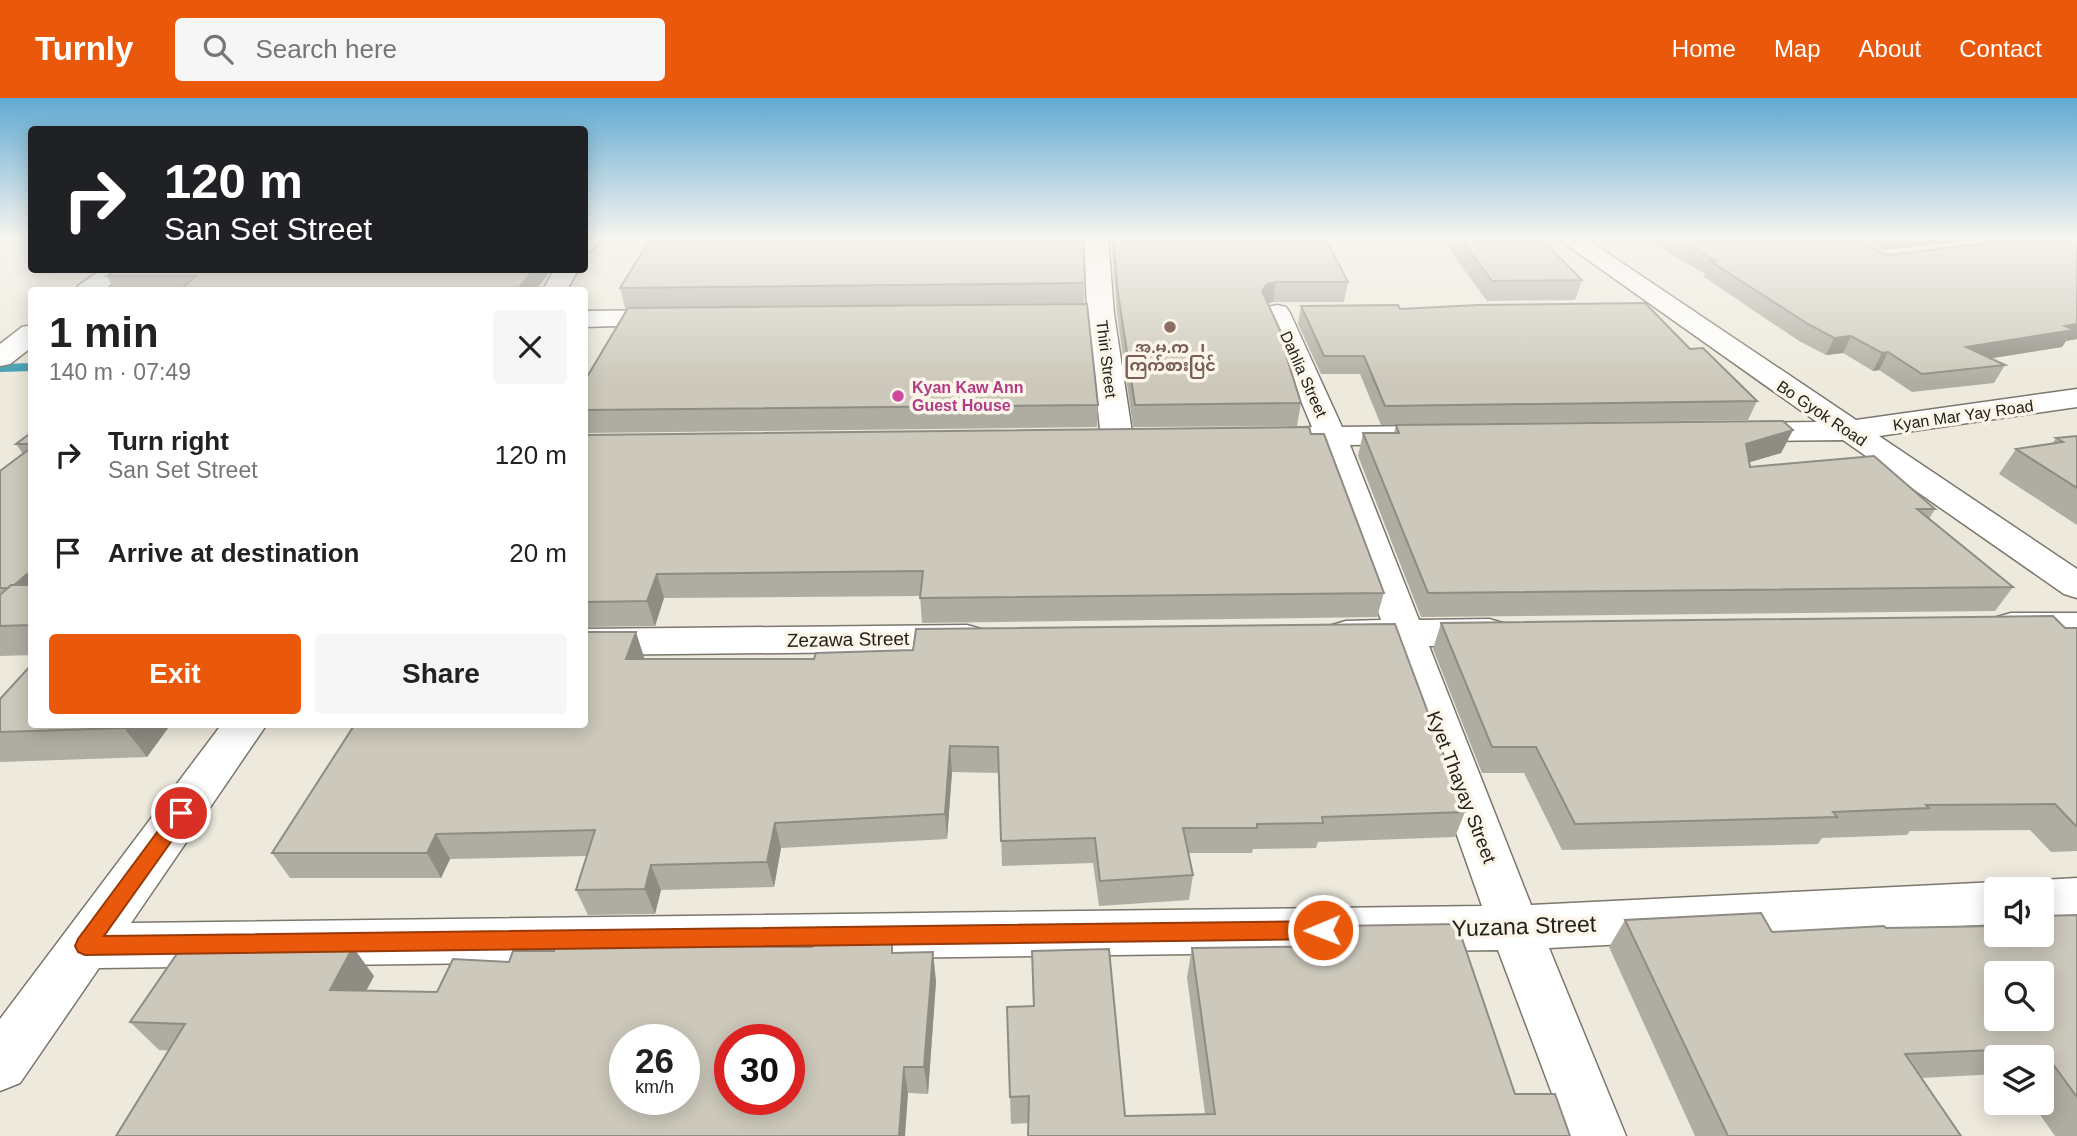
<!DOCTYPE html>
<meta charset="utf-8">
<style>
body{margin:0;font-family:Helvetica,"Noto Sans Myanmar",sans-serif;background:#f6f6f6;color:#222;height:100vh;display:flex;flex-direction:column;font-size:26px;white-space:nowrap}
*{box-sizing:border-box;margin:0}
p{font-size:23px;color:#767676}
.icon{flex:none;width:38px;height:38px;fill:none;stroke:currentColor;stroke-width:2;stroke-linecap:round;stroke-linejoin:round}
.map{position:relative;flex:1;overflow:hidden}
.side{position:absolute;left:28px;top:189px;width:560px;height:441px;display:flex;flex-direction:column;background:#fff;border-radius:7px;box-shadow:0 4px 18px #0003}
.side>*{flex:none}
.banner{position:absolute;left:28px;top:28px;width:560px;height:147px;border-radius:7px;box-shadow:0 4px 18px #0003;background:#202124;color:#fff;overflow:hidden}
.buttons{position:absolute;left:1984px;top:779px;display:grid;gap:14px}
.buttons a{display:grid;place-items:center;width:70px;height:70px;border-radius:7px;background:#fff;box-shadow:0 4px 18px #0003;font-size:35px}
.speed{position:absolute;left:609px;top:926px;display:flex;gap:14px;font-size:35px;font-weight:700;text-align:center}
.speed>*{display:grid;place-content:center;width:91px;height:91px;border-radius:50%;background:#fff;box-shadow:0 4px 18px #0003;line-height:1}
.speed small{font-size:18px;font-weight:400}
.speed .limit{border:10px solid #d22;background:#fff;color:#111}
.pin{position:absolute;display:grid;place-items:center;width:60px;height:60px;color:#fff;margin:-30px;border:4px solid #fff;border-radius:50%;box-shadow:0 2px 7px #0007}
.me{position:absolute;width:77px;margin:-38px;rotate:269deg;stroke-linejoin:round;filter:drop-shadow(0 0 5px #0008)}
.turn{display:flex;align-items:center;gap:24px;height:147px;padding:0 21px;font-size:32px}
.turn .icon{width:91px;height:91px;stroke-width:2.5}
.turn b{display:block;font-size:49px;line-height:60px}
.round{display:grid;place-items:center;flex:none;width:74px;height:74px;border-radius:7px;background:#f6f6f6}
.head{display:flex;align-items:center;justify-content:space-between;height:119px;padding:0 21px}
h1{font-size:42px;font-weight:700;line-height:52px}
.action{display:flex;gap:14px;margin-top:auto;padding:14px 21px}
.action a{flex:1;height:80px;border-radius:7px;background:#ea580c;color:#fff;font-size:28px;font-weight:700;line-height:80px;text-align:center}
.action a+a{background:#f6f6f6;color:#222}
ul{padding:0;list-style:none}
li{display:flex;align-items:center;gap:21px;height:98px;padding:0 21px}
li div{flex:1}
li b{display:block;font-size:26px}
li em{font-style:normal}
header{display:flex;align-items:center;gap:42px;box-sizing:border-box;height:98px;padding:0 35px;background:#ea580c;color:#fff}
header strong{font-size:33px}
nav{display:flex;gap:38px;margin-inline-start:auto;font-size:24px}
.search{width:490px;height:63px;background:#f6f6f6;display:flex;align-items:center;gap:18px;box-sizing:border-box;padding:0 24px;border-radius:7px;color:#767676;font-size:26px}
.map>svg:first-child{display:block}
</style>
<header>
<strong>Turnly</strong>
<div class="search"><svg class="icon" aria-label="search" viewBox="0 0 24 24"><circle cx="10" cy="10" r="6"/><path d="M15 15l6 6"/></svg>Search here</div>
<nav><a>Home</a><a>Map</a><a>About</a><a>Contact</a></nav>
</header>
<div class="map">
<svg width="2077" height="1038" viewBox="0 0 2077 1038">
<rect width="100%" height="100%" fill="#ede9dc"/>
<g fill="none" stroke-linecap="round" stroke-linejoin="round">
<path fill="#389cb0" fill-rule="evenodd" d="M32,265V273L0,274V266Z"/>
<defs>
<path id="minor" d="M584,140H602L592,152L584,154Z
M1084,140H1108L1114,216L1133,341L1128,348L1117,350L1106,348L1101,341L1089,224L1037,225L1028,223L1024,217L1028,211L1087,208Z
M1557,140H1585L1856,322L2077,291V309L1879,338L2077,471V500L2064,496L1843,342L1742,343L1731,341L1726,334L1731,327L1742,325L1817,324Z
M101,172H129L104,192H76L79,187Z
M554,172H578L567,192H543Z
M1277,207L1286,209L1290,215L1342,329L1415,328L1426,330L1431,337L1426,344L1415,346L1350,347L1419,522L1489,521L1503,525L1509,534L1503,543L1489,547L1429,548L1531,807L1997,784L2015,791H1997V826L1549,850L1626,1038H1568L1498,852L99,870L20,985L0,993V921L222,626H267L131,825L1482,808L1390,548L1346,549L1332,545L1326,536L1332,527L1346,523L1381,522L1319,348H1273L1262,346L1257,339L1262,332L1312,329L1264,215L1268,209Z
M672,212L681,214L685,220L681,226L584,229V213Z
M32,227V249L10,266L0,268V246L22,229Z
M2011,515H2077V541H2011L1997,537L1992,528L1997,519Z
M967,527L981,531L987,540L981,549L967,553L584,557V531Z
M2077,780V822L2042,824V791H2023L2024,788L2042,782Z"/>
</defs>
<use href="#minor" stroke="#7b776b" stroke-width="3"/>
<use href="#minor" fill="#fff" fill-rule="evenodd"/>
</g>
<path fill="#afaca1" d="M1111,140H1325L1348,184L1344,204H1273L1267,206L1290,254L1288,264L1301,305L1297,328L1133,329L1117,216Z
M1441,140H1540L1582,182L1575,202L1487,203Z
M1644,140H1852L1886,157L2077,140V241L2066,243L2062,249L1991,260L2005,267L1994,285L1912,294L1879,272L1873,273L1843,255L1826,257L1799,243L1704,179L1705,176Z
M1859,140H1990L1883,152Z
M117,172H550V173L536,192H115L107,178Z
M1085,185L1084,205L625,210L620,190Z
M1301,208L1400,211L1690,251L1757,303L1748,322L1381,327L1360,276H1321L1298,226Z
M584,284L1098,307L1097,329L584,335Z
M1396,327L1793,332L1781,355L1749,364L1750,369L1935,411L1929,421L2013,489L1995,513L1421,519L1358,358L1363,335H1394Z
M32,334V557L0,558V373L23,356L16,346Z
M1311,336L1384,495L1377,519L922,525L920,498L664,500L655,528L584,529V337Z
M2077,338V427L1999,376L2016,351L2052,346L2056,340Z
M1441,525L2077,530V753L2051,754L2030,732L1910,733L1907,737L1822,740L1818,746L1562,752L1524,675H1482L1433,551Z
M644,559L643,561L1465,714L1455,739L1318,744L1316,750L1253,751L1252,755H1188L1193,777L1189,802L1099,808L1093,765L1002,768L999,675L952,674L947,741L781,750L774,789L661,792L655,816L588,817L576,792L587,758L450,761L441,780H290L272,755Z
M0,601L171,626L147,659L0,664Z
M2077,817V1038H2055L2031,1004H2042V959H1997V976L1922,980L1961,1038H1695L1609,849L1625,822L1772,834L1886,830L2042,836Z
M1338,828L1515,996L1570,1038L1029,1025L1011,1026L1007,909L1033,908L1032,853L1125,1018L1205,1016L1187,879L1192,850L1332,848Z
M630,837L635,848L812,849L892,846L893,855L936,883L928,996L159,952L130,924L374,878L366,892L437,894L509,864Z"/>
<path fill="#8f8c83" d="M1889,140H1990L1883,152Z
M534,172H550V173L536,192H517Z
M1276,184L1273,204L1264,206L1262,193L1267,186Z
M2077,226V241L2066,243L2062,249L1956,266L1966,249Z
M1851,238L1843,255L1826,257L1834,240Z
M1888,254L1879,272L1873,273L1882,255Z
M1793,332L1781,355L1734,369L1746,346Z
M32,472V507L11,489Z
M657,476L664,500L655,528L647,503Z
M636,534L644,559L634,586L626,561Z
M127,626H171L147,659L124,630Z
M950,648L952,674L947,741L945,716Z
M775,725L781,750L774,789L767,764Z
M436,736L450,761L441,780L427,755Z
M651,767L661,792L655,816L645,791Z
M630,837L642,866L627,848Z
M353,849L374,878L352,920L330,892Z
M933,854L936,883L928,996L924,969Z
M904,969L908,996L905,1038H899Z"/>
<path fill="#ccc8bb" stroke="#8f8c83" stroke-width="2" fill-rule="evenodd" d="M651,140H1083L1085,185L620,190Z
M1113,140H1325L1348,184H1276L1267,186L1262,193L1290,254H1285L1301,305L1135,307L1118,195Z
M1460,140H1540L1582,182L1492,183Z
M1676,140H1852L1886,157L2033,140H2077V226L2065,228L2074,232L1966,249L2005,267L1922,276L1888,254L1882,255L1851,238L1834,240L1808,226L1710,163H1715Z
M117,172H534L517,192H180L196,178H107Z
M1645,205L1690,251L1703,250L1757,303L1385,308L1364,258H1324L1301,208L1398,207L1400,211L1478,207Z
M1087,206L1098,307L584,312V284L628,210Z
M1783,323L1793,332L1746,346L1750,369L1874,358L1935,411H1917L2013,489L1428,495L1363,335H1399L1396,327Z
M1309,329L1311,336H1324L1384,495L920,500L923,473L657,476L647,503L584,504V337Z
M32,334V346H16Z
M2077,338V390L2016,351L2063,344L2056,340Z
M32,349V472L14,487H11L8,490H0V373Z
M11,487H32V527L0,528V497Z
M2053,518L2065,530H2077V728H2076L2055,706L1926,707L1929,710L1833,714L1837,719L1575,726L1536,649H1492L1441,525Z
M1395,526L1465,714L1322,719L1323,725L1257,726V730H1183L1193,777L1100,783L1095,740L1001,743L998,649L950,648L945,716L775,725L767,764L651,767L645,791L576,792L595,732L436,736L427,755H272L355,626H584V534H636L626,561H814L816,555L913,552L916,531Z
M32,566V626H127L124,630L0,634V601Z
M1761,815L1772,834L1884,828L1886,830L1997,828V836H2042V818L2077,817V999L2041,950L1905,956L1961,1038H1728L1625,822ZM1997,875H2042V920H1997Z
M1457,826L1515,996H1555L1570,1038H1028L1029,998L1010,999L1007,909L1034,908L1032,853L1109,851L1125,1018L1215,1016L1192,850L1343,848L1338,828Z
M630,837L627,848L812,849V846H892V855L933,854L924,969H904L899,1038H116L185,926L130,924L185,844L353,849L330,892L437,894L453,861L509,864L513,853H554L559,838ZM625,942H684V1001H625ZM730,942H789V1001H730Z"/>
<linearGradient id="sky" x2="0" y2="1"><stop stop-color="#61aad2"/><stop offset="0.49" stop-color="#f7f5ef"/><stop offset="1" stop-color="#f7f5ef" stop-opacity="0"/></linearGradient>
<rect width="2077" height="285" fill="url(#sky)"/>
<path fill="#ea580c" stroke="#983908" stroke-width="2" d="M181,708L188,710L191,715L188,720L104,838L1323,823L1330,826L1333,832L1330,839L1323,841L85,857L78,854L75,848L78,841L175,710Z"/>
<circle fill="#8d6e63" stroke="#fbf6e9" stroke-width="2.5" cx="1170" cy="229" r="7"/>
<circle fill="#d1479c" stroke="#fbf6e9" stroke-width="2.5" cx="898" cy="298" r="7"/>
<g text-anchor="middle" stroke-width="7" stroke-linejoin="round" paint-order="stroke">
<g font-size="16" font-weight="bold" fill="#785e54" stroke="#fbf6e9">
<text x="1170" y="255">အ.မ.က ၂<tspan x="1170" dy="18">ကြက်စားပြင်</tspan></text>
</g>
<g font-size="16" fill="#23211d" stroke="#fbf6e9">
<text transform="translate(1107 261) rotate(83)" y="6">Thiri Street</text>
<text transform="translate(1304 276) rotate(66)" y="6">Dahlia Street</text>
<text transform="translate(1822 315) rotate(34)" y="6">Bo Gyok Road</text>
<text transform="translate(1963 317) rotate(-8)" y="6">Kyan Mar Yay Road</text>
</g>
<g font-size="16" font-weight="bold" fill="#b23c85" stroke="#fbf6e9" text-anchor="start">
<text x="912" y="295">Kyan Kaw Ann<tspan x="912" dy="18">Guest House</tspan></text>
</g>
<g font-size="19" fill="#23211d" stroke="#fbf6e9">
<text transform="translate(848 541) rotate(-1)" y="7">Zezawa Street</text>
<text transform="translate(1462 689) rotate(69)" y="7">Kyet Thayay Street</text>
</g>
<g font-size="23" fill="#23211d" stroke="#fbf6e9">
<text transform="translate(1524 828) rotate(-2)" y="8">Yuzana Street</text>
</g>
</g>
</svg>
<div class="buttons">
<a><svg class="icon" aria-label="sound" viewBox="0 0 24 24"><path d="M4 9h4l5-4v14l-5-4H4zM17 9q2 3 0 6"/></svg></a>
<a><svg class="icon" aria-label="search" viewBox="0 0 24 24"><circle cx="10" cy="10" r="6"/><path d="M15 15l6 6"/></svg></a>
<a><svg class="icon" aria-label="layers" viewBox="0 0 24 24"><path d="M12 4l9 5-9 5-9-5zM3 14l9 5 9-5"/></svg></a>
</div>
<div class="speed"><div>26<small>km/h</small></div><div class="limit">30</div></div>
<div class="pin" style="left:181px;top:715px;background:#d93025"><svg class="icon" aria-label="arrive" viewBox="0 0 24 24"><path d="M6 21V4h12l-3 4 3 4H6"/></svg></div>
<svg class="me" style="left:1323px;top:832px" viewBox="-20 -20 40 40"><circle r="17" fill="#ea580c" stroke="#fff" stroke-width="3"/><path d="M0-11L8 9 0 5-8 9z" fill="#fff"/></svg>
<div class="banner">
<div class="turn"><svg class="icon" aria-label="right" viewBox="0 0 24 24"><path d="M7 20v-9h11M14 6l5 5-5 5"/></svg><div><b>120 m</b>San Set Street</div></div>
</div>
<section class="side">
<div class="head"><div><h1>1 min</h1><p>140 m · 07:49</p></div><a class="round"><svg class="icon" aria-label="close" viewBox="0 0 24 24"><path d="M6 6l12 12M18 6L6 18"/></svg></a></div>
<ul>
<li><svg class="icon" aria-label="right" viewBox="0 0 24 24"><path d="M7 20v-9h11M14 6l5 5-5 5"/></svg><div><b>Turn right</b><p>San Set Street</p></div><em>120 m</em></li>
<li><svg class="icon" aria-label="arrive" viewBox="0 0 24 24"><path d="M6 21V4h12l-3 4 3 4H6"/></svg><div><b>Arrive at destination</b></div><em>20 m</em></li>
</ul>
<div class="action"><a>Exit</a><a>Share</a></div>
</section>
</div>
